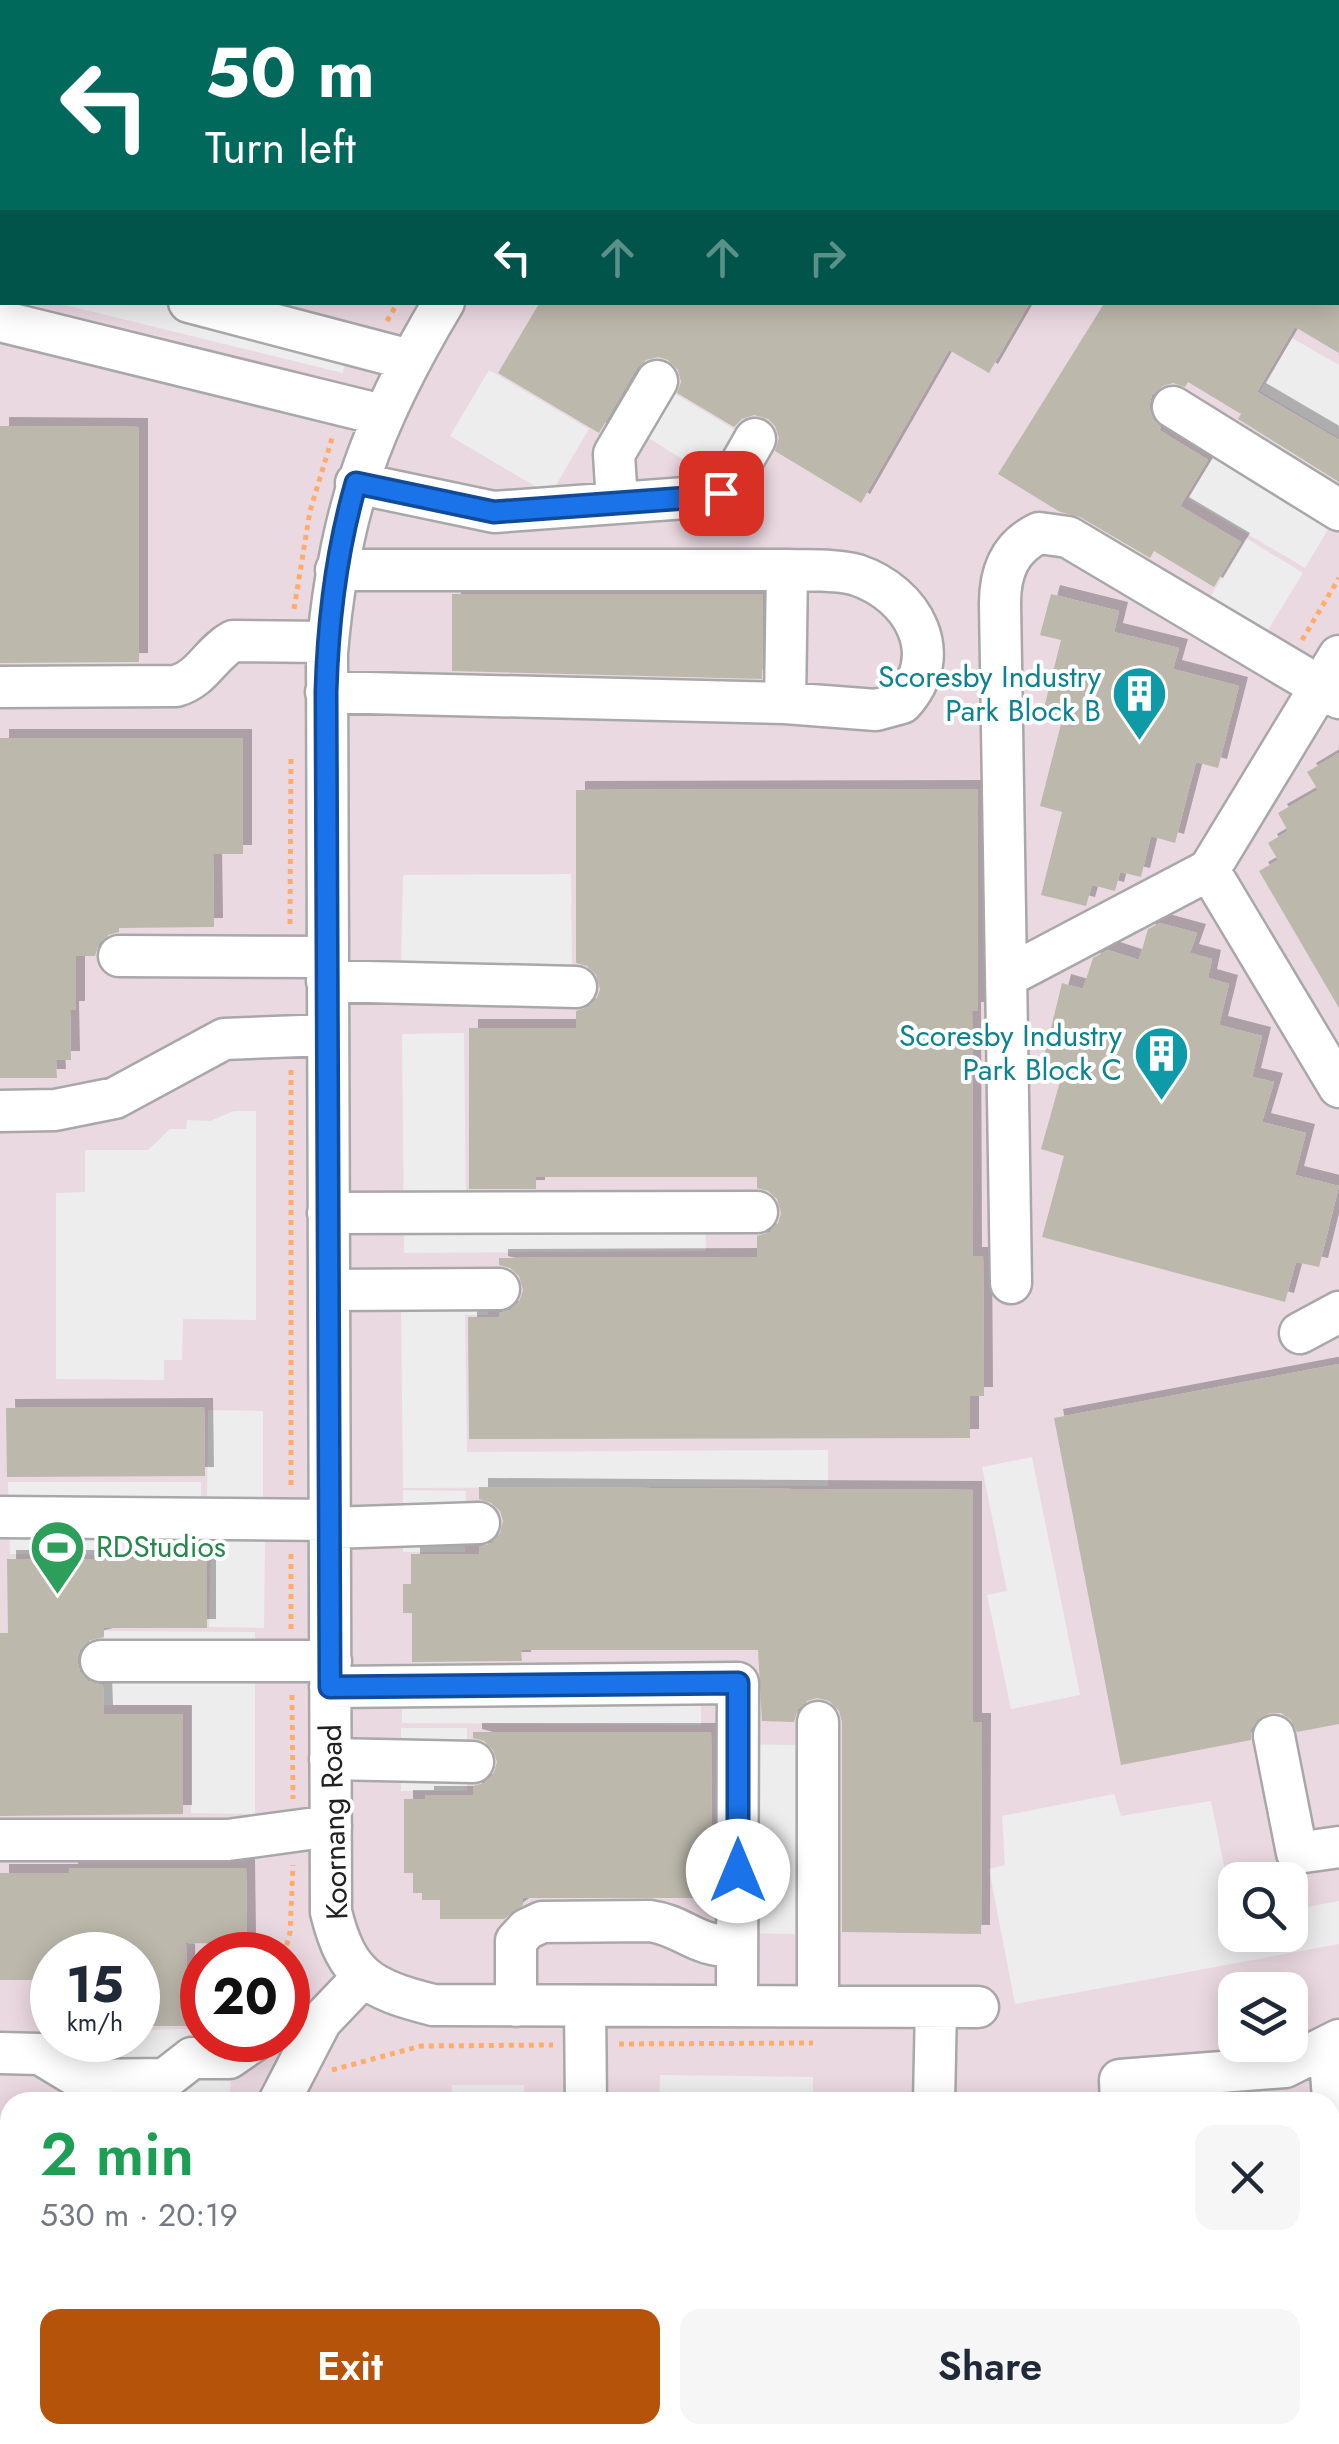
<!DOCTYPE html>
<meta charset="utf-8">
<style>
body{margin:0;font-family:Jost,sans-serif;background:#f6f6f7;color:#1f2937;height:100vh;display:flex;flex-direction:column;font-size:38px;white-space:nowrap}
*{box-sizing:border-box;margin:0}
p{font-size:32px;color:#747a83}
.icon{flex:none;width:55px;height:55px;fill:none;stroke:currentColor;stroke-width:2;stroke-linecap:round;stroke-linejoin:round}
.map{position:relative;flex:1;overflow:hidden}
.sheet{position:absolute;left:0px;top:2092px;width:1340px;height:352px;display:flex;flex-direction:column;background:#fff;border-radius:30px 30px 0 0;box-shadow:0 5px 25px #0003}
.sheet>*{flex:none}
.top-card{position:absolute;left:0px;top:0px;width:1340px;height:305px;box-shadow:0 5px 25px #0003;background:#00695c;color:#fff;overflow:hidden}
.fabs{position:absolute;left:1218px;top:1862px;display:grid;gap:20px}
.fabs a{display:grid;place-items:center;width:90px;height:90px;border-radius:20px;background:#fff;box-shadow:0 5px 25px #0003;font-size:50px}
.speed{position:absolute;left:30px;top:1932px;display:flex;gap:20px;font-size:50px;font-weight:700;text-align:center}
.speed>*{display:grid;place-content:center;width:130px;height:130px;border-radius:50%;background:#fff;box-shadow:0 5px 25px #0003;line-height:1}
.speed small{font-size:25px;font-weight:400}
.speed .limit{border:15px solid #d22;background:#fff;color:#111}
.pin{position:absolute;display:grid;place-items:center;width:85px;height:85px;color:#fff;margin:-42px;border-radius:20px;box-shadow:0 5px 15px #0006}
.me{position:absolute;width:110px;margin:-55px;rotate:0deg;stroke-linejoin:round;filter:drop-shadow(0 0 8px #0008)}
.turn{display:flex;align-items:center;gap:35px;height:210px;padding:0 40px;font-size:45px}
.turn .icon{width:130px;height:130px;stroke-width:2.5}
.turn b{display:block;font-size:70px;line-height:85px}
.lanes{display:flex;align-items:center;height:95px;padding:0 40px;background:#0003;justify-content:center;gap:50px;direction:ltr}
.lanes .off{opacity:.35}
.round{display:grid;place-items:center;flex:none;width:105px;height:105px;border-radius:20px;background:#f6f6f7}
.headline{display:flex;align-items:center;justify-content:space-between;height:170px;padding:0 40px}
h1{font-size:60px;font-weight:600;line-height:75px;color:#1e9e55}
.button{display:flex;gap:20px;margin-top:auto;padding:20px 40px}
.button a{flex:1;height:115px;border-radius:20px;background:#b45309;color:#fff;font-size:40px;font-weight:600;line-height:115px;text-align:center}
.button a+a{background:#f6f6f7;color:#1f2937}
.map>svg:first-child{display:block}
</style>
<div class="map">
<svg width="1339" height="2444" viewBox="0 0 1339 2444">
<defs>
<filter id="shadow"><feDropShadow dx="9" dy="-9" stdDeviation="0" flood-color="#0004"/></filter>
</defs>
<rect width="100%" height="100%" fill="#f1f1e7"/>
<path fill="#ebd9e1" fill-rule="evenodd" d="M0,0H1277L2,2V302H1338L1339,42V2444H50L40,2435H1330V2102H10V2408L0,2399ZM1235,1880H1290V1935H1235ZM52,1955H138V2040H52ZM202,1955H288V2040H202ZM1235,1990H1290V2045H1235Z"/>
<path fill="#ededed" d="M57,303H261L349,340L343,373Z
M1292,338L1339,365V438L1260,391Z
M489,370L589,429L550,495L450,436Z
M672,392L737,431L710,476L645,436Z
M1213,457L1330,526L1305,568L1188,499Z
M1246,538L1303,573L1266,633L1209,599Z
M571,874L572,969L401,964L403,875Z
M464,1033L466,1207L705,1205L706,1251L404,1253L402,1034Z
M234,1111H256V1320L183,1319L182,1360H164V1380L56,1379V1193L85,1192V1150H148L170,1129H186L187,1120L210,1121Z
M401,1306H488V1315H465L467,1452L828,1450V1486L403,1488Z
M208,1410L263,1411V1498H207Z
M1032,1457L1080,1695L1011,1709L987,1595L1007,1591L982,1467Z
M8,1482H201L202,1556L10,1554Z
M403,1490L466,1491L465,1552H403Z
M211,1539L265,1540L264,1628L209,1627Z
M104,1631L255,1632V1814L191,1813V1705H104Z
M402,1677L701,1679V1725L402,1723Z
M401,1728H467V1791H401Z
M732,1744L795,1745V1934L731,1933Z
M1114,1794L1121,1816L1211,1801L1235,1920V1935H1290V1910L1339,1901V1944L1015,2004L989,1869L1005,1865L1002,1816Z
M190,2012L202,2013V2040L231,2072L230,2093H184L183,2102H80V2040H138V2030L189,2029Z
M660,2075L813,2077V2102H659Z
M452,2085H524V2102H452Z"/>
<path fill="#bcb8ac" filter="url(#shadow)" d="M540,302H1030L989,373L949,350L861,503L775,451L779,438L775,426L768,419L754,415L742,419L734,427L677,393L681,382L678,370L668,360L658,357L646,360L637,368L599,433L498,373Z
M1105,302H1339V353L1295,327L1257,392L1339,440V482L1238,419L1241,414L1188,382L1185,387L1173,383L1163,386L1152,395L1149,407L1153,419L1161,427L1159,430L1208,460L1180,506L1241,542L1214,587L1154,551L1150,558L1080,517L1060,512L998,474Z
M0,426L139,427V662L0,663Z
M452,594H763L762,679L452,671Z
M1051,594L1119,611L1114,632L1179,648L1173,669L1239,686L1218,768L1196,762L1175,843L1151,836L1141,877L1120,872L1115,891L1092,885L1086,906L1041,895L1062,812L1040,806L1061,724L1041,720L1061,640L1040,635Z
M0,738H243V854H213L214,927L119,928V932L108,935L99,943L95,956H76V1010H70L71,1060H56L57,1078H0Z
M1339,753V1008L1259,871L1278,860L1268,843L1288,831L1278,813L1318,790L1307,772Z
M978,789V1011H972L973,1256H983L984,1396H970V1438L469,1439L468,1317H499V1313L510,1310L519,1302L523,1290L519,1276L510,1268L499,1265V1258L757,1257V1236L770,1232L778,1223L781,1213L777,1199L768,1191L757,1188V1177H536V1189H469V1028H576V1011L588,1007L597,998L600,989L596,975L587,966L576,963V790Z
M1160,923L1197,933L1190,953L1212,959L1208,978L1229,984L1219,1025L1262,1036L1252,1077L1274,1082L1262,1122L1306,1133L1295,1175L1339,1186L1319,1267L1296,1262L1285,1302L1042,1237L1064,1156L1041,1149L1063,1071L1042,1065L1062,983L1083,989L1093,958L1108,950L1139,960L1148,929Z
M1339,1364V1724L1297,1732L1291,1720L1281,1713H1270L1258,1719L1251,1729V1740L1121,1765L1054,1418Z
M204,1407L205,1476L7,1477L6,1408Z
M479,1487L973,1490V1722H982L981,1934L842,1932V1722L839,1711L829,1701L817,1698L807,1701L798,1709L794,1722L762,1721L758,1650H521L522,1661L412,1662V1613H403V1584H411V1554H479V1547L492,1543L500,1533L503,1521L500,1511L491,1503L479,1499Z
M7,1559H207V1628H104V1637L88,1641L80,1650L77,1660L80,1672L88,1681L103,1685L104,1714H183V1814L0,1816V1633H8Z
M473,1732H711L712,1898H523V1905L504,1919H440V1900H422V1893H413V1873H404V1799H425V1795H473V1786L484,1783L493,1775L497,1762L493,1750L484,1741L473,1738Z
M70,1868H246L247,1944L186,1943L187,2026H138V1955H52V1980H0V1873H69Z"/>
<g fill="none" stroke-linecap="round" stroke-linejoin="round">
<defs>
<path id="minor" d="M164,0L168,2
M620,2L622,0
M0,253L2,254
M189,302L410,360
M444,302C371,424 339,511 327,653L331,1912C347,1977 370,1989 433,2005L978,2007
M0,321L382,415
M1173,407L1339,510
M356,483L494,512L713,496L727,488L755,439
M617,503L614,454L657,381
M336,570H787L785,703
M1339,656L1209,870L1339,1087
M0,687L176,686C202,679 211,653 233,641L328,642
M326,692L785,703L876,710L902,703C947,654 913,594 857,575C836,569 809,571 787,570
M119,956L327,957
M1006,977L1209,870
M327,981L576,987
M0,1111L55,1110L115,1098L224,1039L327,1035
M328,1213L757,1212
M1011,1283L1000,603C1000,571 1010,547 1039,533L1068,537L1339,698
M329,1290L499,1289
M1300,1333L1339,1312
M0,1517L330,1520
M330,1528L479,1523
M101,1661H331
M330,1687L738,1683L737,2006
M1274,1736L1297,1853L1339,1847
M330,1759L473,1762
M0,1840H228L331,1826
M516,2006V1941L527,1929L542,1922L650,1921C685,1926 695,1948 737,1946
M585,2006L586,2102
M818,2006V1722
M1329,2046L1339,2178
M0,2053L40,2054L83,2080L165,2079L192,2058H229L255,2040
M279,2102L321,2021L363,1977
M934,2102L936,2007
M1121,2102L1120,2080L1285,2067L1339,2040
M0,2157H10
M109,2435V2444
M606,2435L608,2444
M0,2438L7,2444
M926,2444V2435"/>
</defs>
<use href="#minor" stroke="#a8a8a8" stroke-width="45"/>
<path stroke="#ffac6b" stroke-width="5" stroke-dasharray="5 5" stroke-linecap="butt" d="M578,2L579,0
M387,321L398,302
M294,609L310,511L333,435
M1302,640L1339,578
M290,924L291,755
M291,1070V1489
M291,1629V1550
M292,1695L293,1799
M284,1955L290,1933L293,1865
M619,2044L813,2043
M332,2070L421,2046L553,2045"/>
<use href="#minor" stroke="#fff" stroke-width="40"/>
</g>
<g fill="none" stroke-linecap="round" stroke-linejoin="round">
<defs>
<path id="route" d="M721,493L714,496L494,512L356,483C336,552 328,621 326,692L330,1687L738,1683V1871"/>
</defs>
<use href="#route" stroke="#114b97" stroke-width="25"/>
<use href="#route" stroke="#1a73e8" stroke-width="18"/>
</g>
<defs>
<symbol id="building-pin" viewBox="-11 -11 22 30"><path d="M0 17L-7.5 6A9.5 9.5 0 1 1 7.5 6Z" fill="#0f9aa8" stroke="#fff"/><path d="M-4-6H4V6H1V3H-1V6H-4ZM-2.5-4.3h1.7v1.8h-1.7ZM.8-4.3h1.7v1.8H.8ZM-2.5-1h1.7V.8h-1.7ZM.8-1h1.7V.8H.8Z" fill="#fff"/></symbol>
<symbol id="stadium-pin" viewBox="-11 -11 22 30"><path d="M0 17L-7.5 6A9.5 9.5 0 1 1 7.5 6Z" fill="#2e9e5b" stroke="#fff"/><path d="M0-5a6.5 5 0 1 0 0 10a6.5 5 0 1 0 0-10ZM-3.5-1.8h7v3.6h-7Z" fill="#fff"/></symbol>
</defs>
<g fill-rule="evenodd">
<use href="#building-pin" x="1108" y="662" width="63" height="86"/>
<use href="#building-pin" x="1130" y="1022" width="63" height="86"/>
<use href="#stadium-pin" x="26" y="1516" width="63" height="86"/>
</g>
<g text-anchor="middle" stroke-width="8" stroke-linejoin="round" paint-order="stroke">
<g font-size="30" fill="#0d838f" stroke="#fff" text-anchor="end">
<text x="1101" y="687">Scoresby Industry<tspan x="1101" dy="34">Park Block B</tspan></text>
<text x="1122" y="1046">Scoresby Industry<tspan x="1122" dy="34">Park Block C</tspan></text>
</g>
<g font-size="30" fill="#27864d" stroke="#fff" text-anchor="start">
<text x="96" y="1557">RDStudios</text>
</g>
<g font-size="30" fill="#212121" stroke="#fff">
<text transform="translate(334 1822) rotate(-92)" y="10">Koornang Road</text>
</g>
</g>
</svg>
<div class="fabs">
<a><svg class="icon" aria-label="search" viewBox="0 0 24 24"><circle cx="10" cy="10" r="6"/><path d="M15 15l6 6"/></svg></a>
<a><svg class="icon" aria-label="layers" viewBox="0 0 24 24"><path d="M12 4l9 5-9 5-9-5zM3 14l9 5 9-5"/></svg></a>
</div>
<div class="speed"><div>15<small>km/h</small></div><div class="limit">20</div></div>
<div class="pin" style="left:721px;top:493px;background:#d93025"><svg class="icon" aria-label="arrive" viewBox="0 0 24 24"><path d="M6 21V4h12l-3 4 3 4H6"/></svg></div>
<svg class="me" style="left:738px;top:1871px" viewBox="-20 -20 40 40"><circle r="19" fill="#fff"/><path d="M0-13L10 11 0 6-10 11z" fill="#1a73e8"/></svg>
<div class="top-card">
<div class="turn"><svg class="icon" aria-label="left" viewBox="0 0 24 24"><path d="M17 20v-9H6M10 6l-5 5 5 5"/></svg><div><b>50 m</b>Turn left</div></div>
<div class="lanes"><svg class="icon" aria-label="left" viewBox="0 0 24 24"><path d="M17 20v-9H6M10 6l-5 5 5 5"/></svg><svg class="icon off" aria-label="ahead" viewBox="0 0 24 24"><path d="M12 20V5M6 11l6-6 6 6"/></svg><svg class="icon off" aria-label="ahead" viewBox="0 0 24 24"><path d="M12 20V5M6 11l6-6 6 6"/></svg><svg class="icon off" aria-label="right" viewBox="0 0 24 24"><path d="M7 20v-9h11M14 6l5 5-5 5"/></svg></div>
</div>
<section class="sheet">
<div class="headline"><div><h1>2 min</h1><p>530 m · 20:19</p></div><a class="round"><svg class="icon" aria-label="close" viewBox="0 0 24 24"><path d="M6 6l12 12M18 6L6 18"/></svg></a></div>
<div class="button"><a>Exit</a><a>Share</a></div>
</section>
</div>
